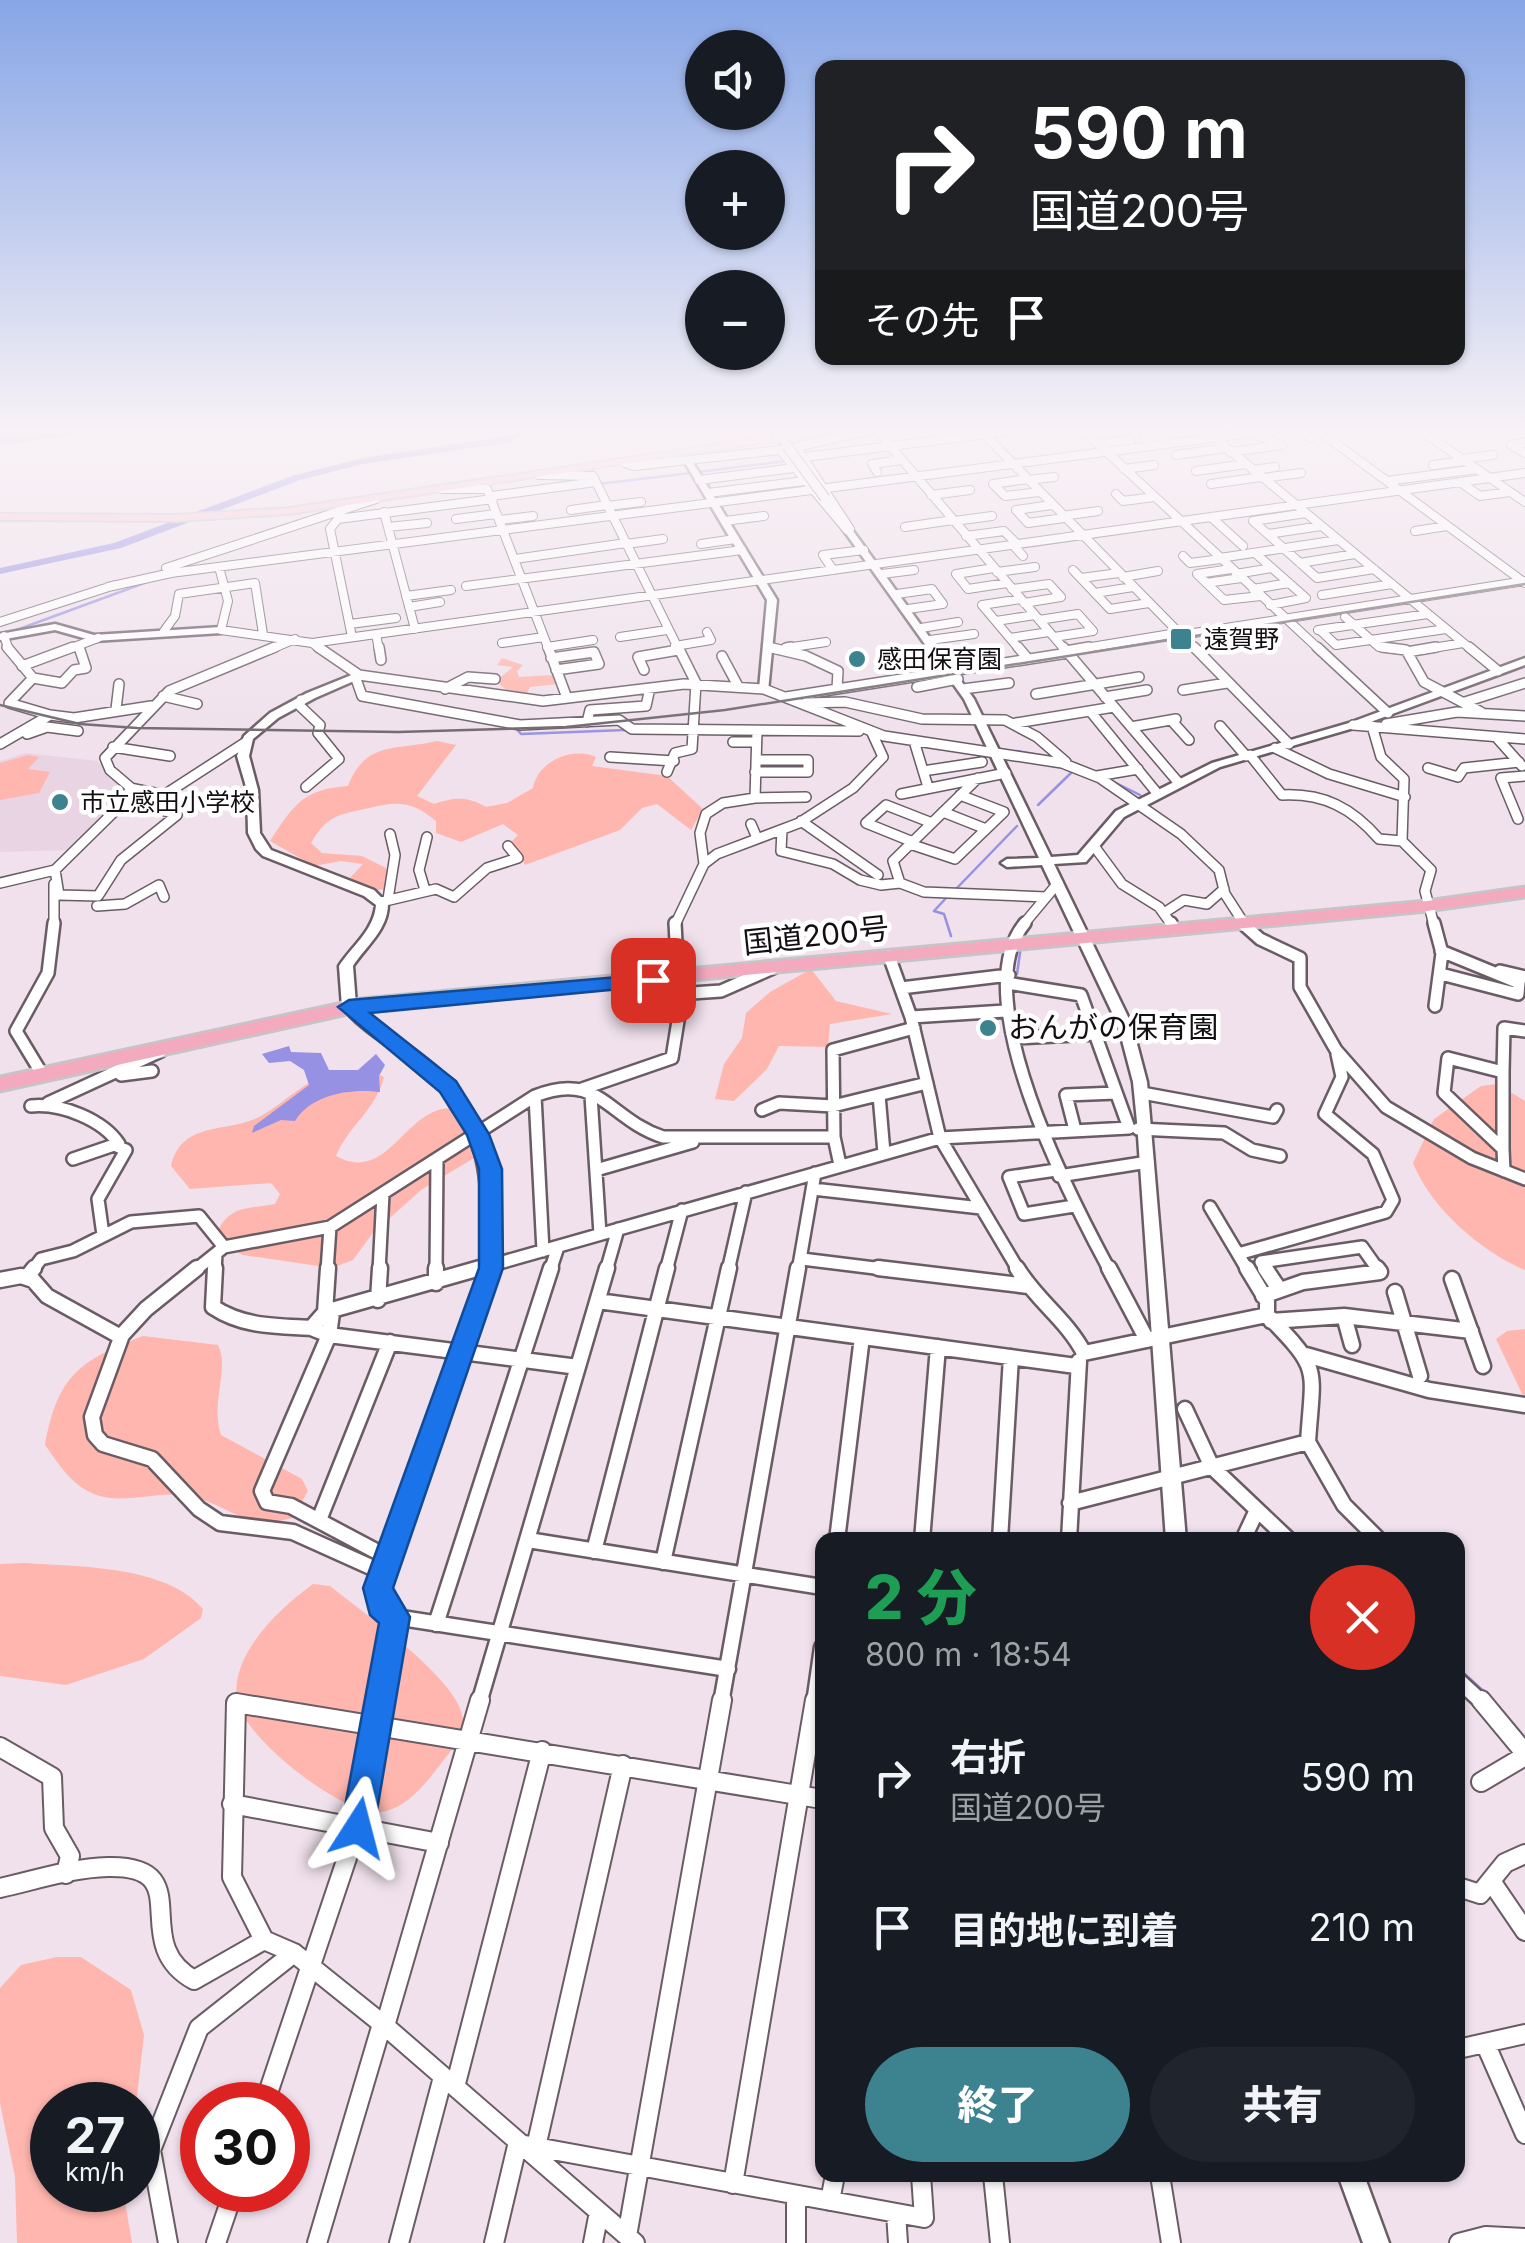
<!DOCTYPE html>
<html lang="ja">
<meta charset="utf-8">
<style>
body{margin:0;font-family:Inter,"Noto Sans JP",sans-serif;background:#20242c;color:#f1f3f6;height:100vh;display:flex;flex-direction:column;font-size:38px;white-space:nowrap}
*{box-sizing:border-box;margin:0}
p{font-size:32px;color:#9ea1a6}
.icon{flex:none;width:55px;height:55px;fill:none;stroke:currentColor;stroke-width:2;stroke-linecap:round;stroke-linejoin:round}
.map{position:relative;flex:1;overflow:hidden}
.sheet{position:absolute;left:815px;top:1532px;width:650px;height:650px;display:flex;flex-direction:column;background:#171b24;border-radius:20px;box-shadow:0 2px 8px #0004}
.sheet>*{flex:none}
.top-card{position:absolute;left:815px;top:60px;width:650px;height:305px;border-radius:20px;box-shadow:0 2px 8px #0004;background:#202124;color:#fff;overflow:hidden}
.buttons{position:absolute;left:685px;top:30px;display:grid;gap:20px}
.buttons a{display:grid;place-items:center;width:100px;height:100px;border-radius:50%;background:#171b24;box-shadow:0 2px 8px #0004;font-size:50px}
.speed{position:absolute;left:30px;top:2082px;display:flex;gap:20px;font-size:50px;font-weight:700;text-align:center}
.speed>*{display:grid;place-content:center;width:130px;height:130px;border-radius:50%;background:#171b24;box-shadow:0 2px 8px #0004;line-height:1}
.speed small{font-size:25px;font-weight:400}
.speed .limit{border:15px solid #d22;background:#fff;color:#111}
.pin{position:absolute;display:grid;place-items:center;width:85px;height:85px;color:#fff;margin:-42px;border-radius:20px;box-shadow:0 5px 15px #0006}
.me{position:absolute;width:110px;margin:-55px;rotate:9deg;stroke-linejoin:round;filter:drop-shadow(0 0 8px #0008)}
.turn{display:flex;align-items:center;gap:35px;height:210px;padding:0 50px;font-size:45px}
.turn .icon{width:130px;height:130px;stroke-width:2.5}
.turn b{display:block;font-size:70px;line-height:85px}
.then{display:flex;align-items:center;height:95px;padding:0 50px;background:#0003;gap:20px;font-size:38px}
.round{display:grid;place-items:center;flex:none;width:105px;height:105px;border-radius:52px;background:#20242c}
.summary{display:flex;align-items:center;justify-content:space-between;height:170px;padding:0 50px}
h1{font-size:60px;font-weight:800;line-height:75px;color:#1e9e55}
.action{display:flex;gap:20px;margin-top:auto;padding:20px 50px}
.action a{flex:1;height:115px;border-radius:60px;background:#3d838f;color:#fff;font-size:40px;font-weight:800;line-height:115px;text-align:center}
.action a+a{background:#20242c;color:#f1f3f6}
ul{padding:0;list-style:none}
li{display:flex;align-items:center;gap:30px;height:150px;padding:0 50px}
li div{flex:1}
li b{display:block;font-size:38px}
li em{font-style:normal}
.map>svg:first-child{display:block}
</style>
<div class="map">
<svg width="1525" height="2243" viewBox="0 0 1525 2243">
<rect width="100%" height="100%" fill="#f0e1ec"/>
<path fill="#e9d4e3" d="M26,753L97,761L126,789L124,799L68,850L0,852V761Z"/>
<path fill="#ffb6ae" d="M502,658L523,665L517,671L519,677L553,675L558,684L530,687L525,697L511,694L496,681L513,667L497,665Z
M437,741L456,745L417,796L434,804C454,797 467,796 486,807L507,803L533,788C537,762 572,746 596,757L592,766L667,776L703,809L691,830L657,804L642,808L620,830L525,865L512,841L518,835L503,824L461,842L436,833V821C412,801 398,801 369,808C339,815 328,814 311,843L322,853L362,856L386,868L390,888L373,891L350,878L363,864L341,861L314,866L270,841C294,804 304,789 348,786C366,740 396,751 437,741Z
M28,755L39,757L28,769L50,772L39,793L0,800V763Z
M811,969L836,1001L892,1014L830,1024L828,1047L779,1046L767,1069L734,1101L715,1099L724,1064L742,1038L746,1013L770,992Z
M343,1070L372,1071L384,1077C376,1110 348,1126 336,1156C398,1190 409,1077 479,1117L482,1126L474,1158L421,1190L372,1234L353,1260L332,1268L243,1255L228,1248L218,1231C230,1205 250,1209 275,1204L280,1194L271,1183L190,1189L171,1166C182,1119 230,1134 261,1116C293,1097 305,1078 343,1070Z
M1497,1084L1525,1101V1270C1480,1251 1431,1208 1413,1163L1434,1119L1481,1086Z
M1525,1329V1400L1496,1339L1507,1331Z
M143,1336L218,1345C230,1368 210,1403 221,1435L302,1479L308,1491L292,1518C243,1532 231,1504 188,1496C159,1490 123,1506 94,1494C70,1484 59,1464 45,1445C58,1375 79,1361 143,1336Z
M24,1563C79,1567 166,1565 203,1609L201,1618L144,1659L66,1685L0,1676V1564Z
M313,1584L330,1586C362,1612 459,1679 463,1719C465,1736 450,1752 440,1765C424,1785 408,1807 382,1812C344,1818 242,1736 237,1700C230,1654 280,1608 313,1584Z
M57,1957H81L131,1990L144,2035L136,2105H52V2190H123L132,2243H17L15,2177L0,2103V1988L21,1965Z"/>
<path fill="#9791e3" d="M0,428H128L0,445Z
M289,1046L291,1052L321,1053L329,1070H358L376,1054L385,1065L379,1076L380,1092C352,1088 311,1094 295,1121L281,1120L252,1133L254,1126L309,1085L304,1070L290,1061L269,1063L262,1054Z"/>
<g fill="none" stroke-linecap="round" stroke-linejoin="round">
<path stroke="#9791e3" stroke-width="2.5" d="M1036,430L1044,428
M698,472L785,461
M599,484L690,473
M11,632L150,581
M516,728L521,734L625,730
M1017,751L1045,756
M1112,781L1140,795
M1038,805L1073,771
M954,891L1017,826
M948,896L934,911L944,914L951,936
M1017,974L1021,946
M1208,1443L1216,1458
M1458,1668L1489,1696"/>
<path fill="#9791e3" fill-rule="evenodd" d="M524,428H538L510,442L363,464L300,480L121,548L0,574V568L114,543L292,476L363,458L508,436Z"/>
<defs>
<path id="street-far4" d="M978,428L1196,650
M1081,428L1320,650
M1203,428L1472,650
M1298,428L1310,438
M1315,428L1525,583
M1384,428L1388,431
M1417,428L1525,502
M1518,428L1525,433
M880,434L1065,650
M1525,443L1511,445L1525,453
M1098,444L1131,440
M1154,446L1145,438L1204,430
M1230,452L1282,445L1257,435
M1176,455L1226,448
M805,457L1034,428
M1462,459L1493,455
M625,463L634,466L780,450L847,530
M1433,465L1465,461
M1124,469L1154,465
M1253,470L1275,467
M1196,471L1246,464
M877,472L872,464L902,460
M539,475L593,476L679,650
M1263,478L1301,473
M1027,479L993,484L1005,496L1039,492
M699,480L794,468
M1028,480L1054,477
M1387,481L1477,469
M1460,482L1480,496L1510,492
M1211,484L1261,477
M827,488L1289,428
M442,489H487L549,650
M708,493L804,481
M1116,494L1123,501L1154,497
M931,495L970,490
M491,496L596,482
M1052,505L1016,510L1028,523L1064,518
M607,506L641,502
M571,510L607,505
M384,512L415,629
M1306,513L1253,521L1317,578L1374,569
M341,515L330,529L352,637
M1062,516L1098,511
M1211,517L1243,546
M338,519L493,499
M456,519L496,514
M500,520L533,516
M725,521L764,516
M954,521L992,516
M388,527L427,523
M905,527L953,520
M850,529L796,447L880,428
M1415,531L1447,526
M1268,534L1321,526
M966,536L1004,531L1017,544
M626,544L663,539
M701,544L735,539
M1013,545L1023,556
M1255,553L1306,598L1270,605
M1183,556L1190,563L1221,559
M1220,558L1338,540
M515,559L626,543
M1300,563L1355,554
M219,567L228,601L221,630L312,643L322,650
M166,568L376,499
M994,568L956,574L968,589L1007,583
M1231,569L1197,574L1224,600L1261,596
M833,570L823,555L864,550
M1073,570L1110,609L1149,603
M997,572L1035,567
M882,574L914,570
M1236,574L1272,568
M1123,577L1158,571
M1081,578L1119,573
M1206,583L1241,578
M466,586L742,550
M108,587L171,573L811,490
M1012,589L1049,584L1061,597L1024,603
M1253,589L1289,583
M1095,593L1133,587
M897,594L932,589L943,604L908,609
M1322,595L1392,584
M406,596L451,590
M409,607L440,602
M1345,617L1379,647L1404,650
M1039,620L1078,614L1093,631L1054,637
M996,621L1035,615
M0,622L115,585
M350,624L396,618
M921,628L958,622
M1318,630L1428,614
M1320,630L1336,645L1446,629
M164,631L175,616L179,594L255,583L263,634
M376,634L379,650
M1181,635L1525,581
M4,636L9,650
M620,637L667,630
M1010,638L1049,632
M930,640L974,634
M312,643L1525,473
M502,643L544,637
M79,646L80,650
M675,646L711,640L707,632
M547,647L593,640
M767,647L779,650
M786,648L826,642
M66,650L98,638
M269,650L295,639
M1020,650L982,605L1021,599
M1073,650L1177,633
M1421,650L1463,643"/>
<path id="street-far3" d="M7,647L33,678L9,703L50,715
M318,647L359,675L543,701L684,684L764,689L884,736L1062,763L1100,778L1181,834L1219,870L1225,894L1245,925
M379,647L381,660
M548,647L567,698
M768,647L806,656L838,671L837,689
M1018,647L1028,659
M1063,647L1178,782
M1194,647L1289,744
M1317,647L1388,713
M1382,647L1406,650L1424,682L1481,712
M1469,647L1498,671
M786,648L791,647
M1066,651L1089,647
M1407,652L1436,647
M722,656L738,686
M551,658L594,652L599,664L556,670
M22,666L73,647
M644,670L638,657L678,650
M355,676L362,696L520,725L619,720L632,729L859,731
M33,678L62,683L74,670L86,668L79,647
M917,687L958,679
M445,689L468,677L495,679
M963,689L1009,683
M1183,690L1227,683
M1036,694L1139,677
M163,696L197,704
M786,697L1068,653
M1105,697L1147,690
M301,700L300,706L320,725L318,733L339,759L306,787
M1465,702L1525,683
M806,703L845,702L922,719L1005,720L1037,737L1066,762
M116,709L119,684
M1090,711L1157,793
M1171,720L1189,740
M587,722L590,710L646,706L650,688
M1016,723L1114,707
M1386,724L1457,712L1525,716
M1353,725L1525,739
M1220,726L1246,756
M1372,726L1381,757L1404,779L1402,841L1431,870L1425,891L1434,925
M1131,727L1176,719
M757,731L755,798L806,797
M27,734L47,727L78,731
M1497,738L1522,766
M914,741L928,787
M733,742H756
M0,744L50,715L74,718L151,706
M113,747L170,756
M1275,748L1329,774L1405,797
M1250,755L1282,795C1324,793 1352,808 1379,839L1402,841
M610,757L674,761
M1428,768L1458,777L1464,768L1519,762
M923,771L982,762
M667,772L675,753L692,749L696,683L678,647
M755,772H808V760H756
M1097,776L1138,769
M130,788L164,795
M901,794L1006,773
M943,812L986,829
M1518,819L1501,778L1525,776
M801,821L878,875
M751,824L757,838
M782,830L781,851L833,864L860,880L881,885L900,883L924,892L1046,897
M913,842L866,823L886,805L932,823
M910,844L955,859L1004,812L960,795
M1094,846L1122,884L1159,907L1172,925
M704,864L700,833L706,814L723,803L755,798
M55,870L59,895L98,896L121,860L177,815L157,808L164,795L246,742
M0,883L55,870L127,799L130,787L110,770L105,758L169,691L275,647
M900,883L893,861L978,778
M54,884V925
M425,890L419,870L427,837
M388,899L395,855L390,834
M381,902L436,889L454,897L487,868L518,858L508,846
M97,906L125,904L159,885L164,897
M1167,911L1184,900L1207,904L1224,889
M675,925L704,864L717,854L799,823L853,788L883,757L872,733
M1023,925L1058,883"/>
<path id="street-far2" d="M675,923L678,979
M1025,923C964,995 1071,1199 1110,1271
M1171,923L1174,929
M1242,923L1260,939L1300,958V987L1336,1050L1386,1107L1472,1158L1525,1179
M1434,923L1442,953L1435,1006
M1441,951L1519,983L1518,994L1441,974
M889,956L911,1017L940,1138L1019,1271
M1500,971L1525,977
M901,988L1009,975
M648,996L721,991L773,968
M911,1017L1005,1011
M1014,1038L1095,1034
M1503,1072V1149
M42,1074L16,1031L48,973L54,923
M121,1075L152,1071
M582,1089L672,1058L682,996
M1142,1093L1273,1117L1277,1110
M879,1095L884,1153
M535,1096L543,1251
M591,1096L600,1234
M48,1103L161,1051
M31,1106C62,1103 103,1120 119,1144
M762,1110L779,1103L833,1106L927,1083
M1138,1129L1224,1133L1252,1150L1280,1156
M1075,1130L1066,1095L1116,1093
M834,1137L833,1050L914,1028
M73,1159L114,1145L126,1150L98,1199L103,1235
M596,1170L693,1142
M1056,1170L1009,1177L1024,1214L1074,1206
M1504,1171L1503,1149L1444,1093L1448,1058L1503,1072L1504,1028L1525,1031
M1059,1176L1148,1162
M813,1189L981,1208
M1210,1207L1238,1254
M802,1259L899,1271
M32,1271L41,1259L73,1251L131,1222L199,1216L224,1247
M194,1271L224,1247L330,1227
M215,1271L216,1254
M327,1271L330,1227L535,1096C599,1070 608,1119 663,1137H834L840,1165
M379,1271L383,1194
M436,1271L437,1160
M471,1271L940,1138L1129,1128L1081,995L1007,983
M550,1271L558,1247
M606,1271L618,1229
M666,1271L682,1210
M728,1271L746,1192
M798,1271L815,1173
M1248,1271L1238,1254L1386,1212L1393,1200L1373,1154L1325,1114L1342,1077L1337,1054
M1267,1271L1261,1262L1362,1247L1379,1271"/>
<path id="street-far1" d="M197,1268L146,1309L122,1335L92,1417L95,1435L103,1444L152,1459L199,1509L220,1523L293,1532L382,1572
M215,1268L213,1307C243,1327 276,1326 311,1328L325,1312L328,1268
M491,1268L382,1572L381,1597L395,1617L728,1669
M878,1268L1028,1286
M1017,1268C1036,1300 1067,1320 1084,1353
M1109,1268L1147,1340
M1265,1268L1277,1286
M27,1277L34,1268
M1452,1279L1483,1366
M0,1280L21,1276L33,1280L47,1296L121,1337
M436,1283V1268
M1395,1292L1420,1376
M1263,1296L1303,1282L1380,1272L1377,1268
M378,1300L380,1268
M598,1301L1076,1366
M325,1312L480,1268
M332,1313L329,1335L578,1367
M1344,1316L1352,1345
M1271,1321L1344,1316L1471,1331
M311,1328L329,1335L262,1491L267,1502L291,1506L387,1557
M1084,1353L1267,1315
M1306,1355L1429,1390L1525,1405
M1185,1409L1212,1467L1289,1540
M1308,1442L1344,1505L1379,1540
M1070,1503L1308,1442C1313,1366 1322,1371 1267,1315V1301L1247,1268
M319,1520L390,1342
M528,1540L822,1587
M837,1540L862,1337
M922,1540L938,1347
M1000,1540L1011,1357
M1069,1540L1079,1361
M1243,1540L1257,1510
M594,1551L667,1268
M663,1562L729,1268
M436,1624L551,1268
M1458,1680L1483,1703
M380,1703L395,1617
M479,1703L607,1268
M721,1703L798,1268
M814,1703L822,1647"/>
<path id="street" d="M1481,1700L1525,1753
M0,1747L52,1777L54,1828L70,1856L66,1874
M1481,1782L1525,1756
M232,1804L439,1843
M1491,1881L1525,1931
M1458,1887L1480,1894L1505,1863L1525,1854
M0,1888C36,1880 71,1868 108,1867C201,1865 126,1942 194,1980L264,1940
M385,2026L480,1700
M1485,2043L1525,2134
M1458,2049L1525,2034
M455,2087L542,1751
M264,2105L357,1828L380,1700
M525,2145L924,2218L921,2175
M536,2147L623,1765
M993,2175L1000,2243
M1160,2175L1171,2243
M733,2184L815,1700
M796,2195V2243
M830,2201L835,2175
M896,2213L898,2243
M627,2236L722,1700
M168,2243L151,2150L199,2028L294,1953
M216,2243L234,2190
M317,2243L382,2024
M399,2243L443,2077
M494,2243L518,2142
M593,2243L599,2212
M635,2243L385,2026L294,1953L264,1940L232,1877L236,1703L822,1799
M1459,2243L1486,2236L1525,2238"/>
<path id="secondary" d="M770,428H779L791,446L790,448H784Z
M685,459L692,461L777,600L768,691L759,689L767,600L684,461Z
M822,496H828L974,699L1051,857L1078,855L1116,811L1212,763L1349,723L1525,658V665L1357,727L1220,767L1124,817L1086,862L1054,864L1132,1025L1147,1082L1186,1540H1166L1137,1122L1133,1082L1118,1025L1042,865L1007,867L1001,863L1007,859L1039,858L964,699L822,500Z
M55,624L94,635L221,627L226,630L221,633L94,641L55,630L0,640V634Z
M359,672L363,673V677L315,698L278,718L253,739L249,756L258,790L260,833L271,850L374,890L388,904C388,930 366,946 353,966L356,1005C381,1029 411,1045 436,1067C501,1124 498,1189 499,1268L497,1273L491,1275L485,1273L483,1268C483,1190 487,1123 420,1070C395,1049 363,1033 342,1007L339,966C352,946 374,930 376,905L364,896L263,856L256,849L248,833L247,790L237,756L244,736L270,713L307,693Z
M1338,2175H1364L1389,2243H1363Z"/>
<path id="primary" d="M831,428H859L289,514L177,521L0,520V514L177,515L289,508Z"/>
<path id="highway" d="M1525,887V897L1427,911L361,1011L0,1091V1077L361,999L1427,901Z"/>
</defs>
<use href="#street-far4" stroke="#695c65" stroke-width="10"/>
<use href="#street-far3" stroke="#695c65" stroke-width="12"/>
<use href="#street-far2" stroke="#695c65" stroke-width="16"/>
<use href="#street-far1" stroke="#695c65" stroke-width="19"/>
<use href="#street" stroke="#695c65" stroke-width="22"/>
<use href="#secondary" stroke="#695c65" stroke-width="5"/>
<use href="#primary" stroke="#c6c5c6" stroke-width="4"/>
<use href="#highway" stroke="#c6c5c6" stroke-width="5"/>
<use href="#street-far4" stroke="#fff" stroke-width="8"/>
<use href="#street-far3" stroke="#fff" stroke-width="9"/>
<use href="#street-far2" stroke="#fff" stroke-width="11"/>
<use href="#street-far1" stroke="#fff" stroke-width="14"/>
<use href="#street" stroke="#fff" stroke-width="18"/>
<use href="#secondary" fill="#fff" fill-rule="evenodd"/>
<use href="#primary" fill="#f8ccd9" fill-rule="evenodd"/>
<use href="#highway" fill="#f3aabf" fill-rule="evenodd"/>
<path stroke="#70676e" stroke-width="2.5" d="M0,705L80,724L137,728L398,732L566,727L725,710L1525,584"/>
<defs>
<path id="secondary-bridge" d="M787,446L825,498"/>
</defs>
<use href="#secondary-bridge" stroke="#695c65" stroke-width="11" stroke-linecap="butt"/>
<use href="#secondary-bridge" stroke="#fff" stroke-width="9"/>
</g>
<linearGradient id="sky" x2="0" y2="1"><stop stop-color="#87a6e6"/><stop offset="0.58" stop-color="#f8f2f6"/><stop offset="1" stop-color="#f8f2f6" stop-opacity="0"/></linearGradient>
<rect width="1525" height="742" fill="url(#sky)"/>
<path fill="#1a73e8" stroke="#114b97" stroke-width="2.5" d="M653,974L661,976V985L370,1013L456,1081L489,1134L502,1169L503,1268L393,1588L410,1617L374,1828L369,1840L358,1845L346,1840L341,1828L379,1623L370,1615L363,1588L479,1268V1169L467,1135L440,1092L338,1007L349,1000Z"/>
<g fill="#3d838f" stroke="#fff" stroke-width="4">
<rect x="1169" y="627" width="24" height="24" rx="5"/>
<circle cx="857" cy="659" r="10"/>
<circle cx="60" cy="802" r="10"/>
<circle cx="988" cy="1028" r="10"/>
</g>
<g text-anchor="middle" stroke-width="9" stroke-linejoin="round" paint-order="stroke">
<g font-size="25" fill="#130e12" stroke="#fff" text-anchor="start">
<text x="1204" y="648">遠賀野</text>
<text x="877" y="668">感田保育園</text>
<text x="80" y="811">市立感田小学校</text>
</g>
<g font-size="30" fill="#130e12" stroke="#fff">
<text transform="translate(816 936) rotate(-6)" y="10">国道200号</text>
</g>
<g font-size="30" fill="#130e12" stroke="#fff" text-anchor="start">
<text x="1008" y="1038">おんがの保育園</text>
</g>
</g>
</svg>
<div class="buttons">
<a><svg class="icon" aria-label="sound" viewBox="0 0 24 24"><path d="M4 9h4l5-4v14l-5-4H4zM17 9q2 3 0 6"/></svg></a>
<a>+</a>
<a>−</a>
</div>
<div class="speed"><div>27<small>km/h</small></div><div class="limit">30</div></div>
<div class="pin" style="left:653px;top:980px;background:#d93025"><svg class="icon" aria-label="arrive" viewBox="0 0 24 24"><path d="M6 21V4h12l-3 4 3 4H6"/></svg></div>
<svg class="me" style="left:358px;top:1828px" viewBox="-20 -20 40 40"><path d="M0-17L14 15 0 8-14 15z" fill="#1a73e8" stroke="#fff" stroke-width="4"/></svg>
<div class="top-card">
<div class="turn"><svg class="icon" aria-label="right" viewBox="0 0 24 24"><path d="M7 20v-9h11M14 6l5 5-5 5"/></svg><div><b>590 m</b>国道200号</div></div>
<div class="then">その先<svg class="icon" aria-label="arrive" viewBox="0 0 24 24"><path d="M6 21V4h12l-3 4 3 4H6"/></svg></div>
</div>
<section class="sheet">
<div class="summary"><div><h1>2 分</h1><p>800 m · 18:54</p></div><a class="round" style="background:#d93025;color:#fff"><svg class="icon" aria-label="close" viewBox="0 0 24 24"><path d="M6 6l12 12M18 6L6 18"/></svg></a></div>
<ul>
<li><svg class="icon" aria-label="right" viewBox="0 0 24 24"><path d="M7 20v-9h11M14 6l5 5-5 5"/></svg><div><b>右折</b><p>国道200号</p></div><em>590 m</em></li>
<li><svg class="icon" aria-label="arrive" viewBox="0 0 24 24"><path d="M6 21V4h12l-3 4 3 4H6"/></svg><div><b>目的地に到着</b></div><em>210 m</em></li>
</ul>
<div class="action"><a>終了</a><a>共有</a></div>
</section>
</div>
